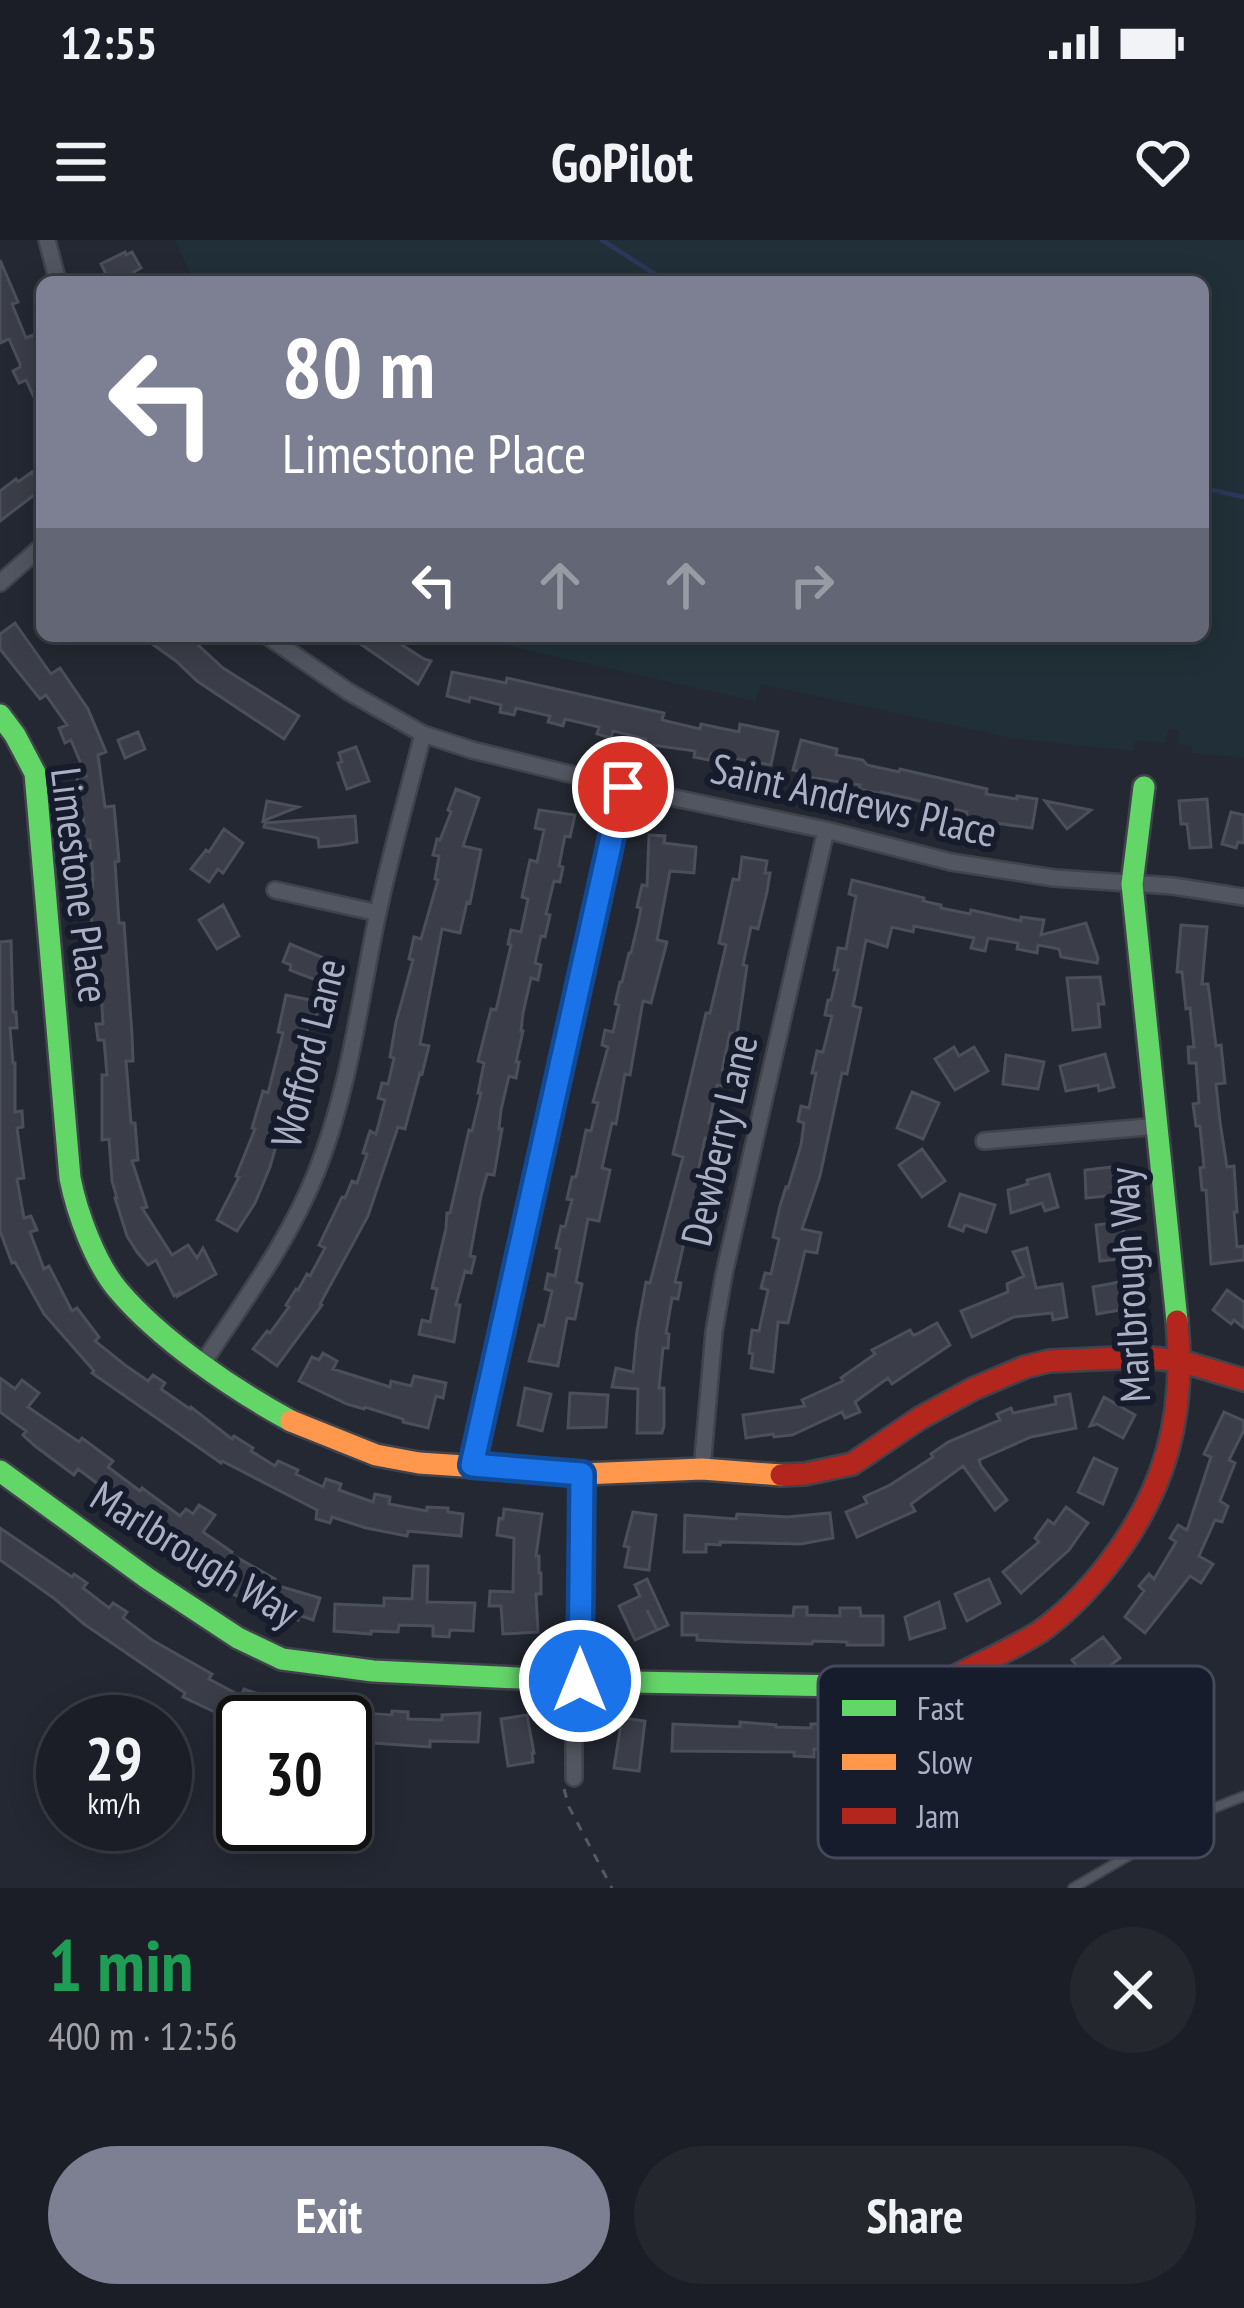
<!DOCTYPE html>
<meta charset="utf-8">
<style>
body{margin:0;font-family:"PT Sans Narrow",sans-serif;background:#24272e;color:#f1f3f6;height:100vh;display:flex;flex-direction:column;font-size:45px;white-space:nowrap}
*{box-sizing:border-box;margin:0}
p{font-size:39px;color:#a0a2a7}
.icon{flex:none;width:66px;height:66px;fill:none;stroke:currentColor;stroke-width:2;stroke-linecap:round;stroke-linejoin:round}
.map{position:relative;height:1648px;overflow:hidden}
.sheet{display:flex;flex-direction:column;background:#1b1e26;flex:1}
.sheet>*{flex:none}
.guide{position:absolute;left:36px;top:36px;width:1173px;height:366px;border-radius:18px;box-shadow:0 6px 30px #0003,0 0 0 3px #393c43;background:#7c8092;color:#fff;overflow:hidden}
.speed{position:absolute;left:36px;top:1455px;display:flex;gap:24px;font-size:60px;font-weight:700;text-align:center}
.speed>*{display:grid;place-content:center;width:156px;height:156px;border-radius:50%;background:#1b1e26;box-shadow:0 6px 30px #0003,0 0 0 3px #393c43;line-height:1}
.speed small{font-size:30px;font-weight:400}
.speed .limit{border:6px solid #111;border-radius:18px;background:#fff;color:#111}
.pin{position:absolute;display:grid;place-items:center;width:102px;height:102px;color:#fff;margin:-51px;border:6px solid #fff;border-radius:50%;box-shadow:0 3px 12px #0007}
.me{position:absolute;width:132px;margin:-66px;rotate:0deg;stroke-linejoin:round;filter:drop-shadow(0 0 9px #0008)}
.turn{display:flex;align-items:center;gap:42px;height:252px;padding:0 48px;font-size:54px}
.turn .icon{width:156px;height:156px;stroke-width:2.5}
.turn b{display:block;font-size:84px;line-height:102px}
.lanes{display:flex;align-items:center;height:114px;padding:0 48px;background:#0003;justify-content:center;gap:60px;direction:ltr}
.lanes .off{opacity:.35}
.round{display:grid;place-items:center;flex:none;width:126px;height:126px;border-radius:63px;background:#24272e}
.summary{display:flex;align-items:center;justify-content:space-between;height:204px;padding:0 48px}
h1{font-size:72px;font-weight:700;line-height:90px;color:#1e9e55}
.primary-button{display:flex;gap:24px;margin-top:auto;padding:24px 48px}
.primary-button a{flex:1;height:138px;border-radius:72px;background:#7c8092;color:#fff;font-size:48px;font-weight:700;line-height:138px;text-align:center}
.primary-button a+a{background:#24272e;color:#f1f3f6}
.status{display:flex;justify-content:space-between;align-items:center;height:84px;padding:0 60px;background:#1b1e26;direction:ltr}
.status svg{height:33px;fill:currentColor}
header{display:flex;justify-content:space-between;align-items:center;height:156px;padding:0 48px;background:#1b1e26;font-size:54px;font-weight:700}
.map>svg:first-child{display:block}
</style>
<div class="status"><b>12:55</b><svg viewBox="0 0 49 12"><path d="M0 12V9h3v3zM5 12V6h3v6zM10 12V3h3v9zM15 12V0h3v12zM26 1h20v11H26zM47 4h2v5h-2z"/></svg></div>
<header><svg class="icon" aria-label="menu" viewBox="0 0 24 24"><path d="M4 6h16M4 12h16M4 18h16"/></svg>GoPilot<svg class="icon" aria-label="heart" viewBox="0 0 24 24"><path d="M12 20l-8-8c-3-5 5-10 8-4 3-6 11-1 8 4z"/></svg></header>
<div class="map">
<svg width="1244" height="1648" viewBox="0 0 1244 1648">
<rect width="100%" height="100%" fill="#242832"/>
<path fill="#213038" d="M175,0H1244V517L1191,513L1192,506L1178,504L1179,490L1169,488L1165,503L1135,500L1134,511L1012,498L761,444L755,461L465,396H1203V42H194Z"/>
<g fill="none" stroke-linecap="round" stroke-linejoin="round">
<path stroke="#2c385a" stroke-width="4.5" d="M602,0L667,42
M1203,248L1244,257"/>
</g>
<path fill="#3b3e48" stroke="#4b4f5a" stroke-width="3" d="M125,12L126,15L132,12L141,28L134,32L140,42H110L101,24Z
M0,20L18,62L12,64L26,98L33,95L42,115V175L26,140L19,143L13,131L20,127V124L9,99L0,103Z
M32,232L42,249L0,281V251L16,239L18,242Z
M15,383L51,434L60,428L88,469L106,512L98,515L105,567L114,566L119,621L115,622L119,683H124L132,795L133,821H126L131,883H135L138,920L132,921L147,967L142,968L172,1015L188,1005L197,1018L203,1008L216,1034L178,1056L179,1053L174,1056L156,1020L148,1025L137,1012L127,996L115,958H117L112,941L109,899L102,900V835H107L104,800H98L96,784H103L101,750H94L93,734H100L98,700H91L90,685L92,684L89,652H92L93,636L90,600L83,601L82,585H84L77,537L86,536L71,500L65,503L59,488L67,485L46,455L40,459L0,409V394Z
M141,396H202L196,403L223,428L299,476L284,499L197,441L176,421Z
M349,396H388L424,419L431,421L418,444Z
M452,432L506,443L507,438L664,473L662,480L700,489L701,484L739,492L740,484L778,492L771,525L711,514L709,520L694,517L695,511L645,504L646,499L613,491L611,498L597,494L599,487L565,479L563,486L548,482L550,476L516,468L514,475L500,472L501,465L470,457L469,462L447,456Z
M138,492L145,509L125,518L118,500Z
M801,500L837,509L836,515L863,520L867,525L899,532L900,529L987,549L986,554L1017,559V556L1037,559L1032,588L965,579L967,572L881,552V554L859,549L860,545L808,537L809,534L793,530Z
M356,507L369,541L347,549L338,523L342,522L339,513Z
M456,549L479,558L463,606L481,610L470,663L467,662L460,693L442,689L420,804L429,806L422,834L420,833L405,889L398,887L368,976L320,1064L322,1065L277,1126L253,1109L267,1091L270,1093L289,1067L286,1065L296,1049L298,1050L307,1034L310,1036L325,1008L319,1005L342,957L345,958L352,941L357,943L367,914L363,913L370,891L376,894L385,860L378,858L382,843L388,844L394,818L390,817L396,782L413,720L409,719L414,697L421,699L438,640L435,639L439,616L433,615L437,599L440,600L451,572L448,570Z
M1207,559L1211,607L1190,608L1187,584H1181L1179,561Z
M267,561L298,567L263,581Z
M1045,561L1091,570L1067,589Z
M539,570L575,575L570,597L565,596L559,626L563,627L560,642L554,641L546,674L550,675L545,697L541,696L535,723L541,725L538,740L531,738L523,773L521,791H523L516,822H519L516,838L509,836L501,870L499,889H502L494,935L487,934L481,956L470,1016L475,1017L471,1033L465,1031L456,1065H460L454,1102L419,1094L422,1080L430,1082L437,1049L432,1048L446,988L447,973H450L469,890L472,891L481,853H478L484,823L478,821L491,769L496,770L511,705L508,704L511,690L521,692L528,659L522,657L530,620L537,622L544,590L535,588Z
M1231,572L1244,575V603L1238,602L1236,608L1222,604Z
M355,576L357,602L340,605L319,607L318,598L264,587L265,583Z
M224,589L243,603L223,633L218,629L209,642L191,629L206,610L209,612Z
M649,595L665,596L664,603L696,607L694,633L670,631L657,700L667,702L651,763L643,761L630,835L625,834L616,884L612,883L602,928L610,930L599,981L588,979L576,1042L582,1044L575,1079L567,1078L558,1126L529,1121L539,1085L544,1086L552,1051L545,1049L548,1034L555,1036L560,1009L556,1008L561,986L565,987L572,960L567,959L572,937H576L586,890L591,891L598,863L593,862L608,807L602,805L605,790L613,792L619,765L615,764L620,742H622L629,713H631L638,683L641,668L637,667L642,645L647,646Z
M742,617L767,621L765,633H770L767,652L758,689L751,687L743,725L747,726L737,794L730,793L722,830L727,831L724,846L717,845L709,883L715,884L712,899L705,898L697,937L704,938L698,960L695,959L688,989L694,990L691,1005L684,1003L675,1042L681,1043L678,1059L672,1058L666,1093L669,1094L668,1108H663L659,1148H664V1186L662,1193H637L638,1149L612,1147L616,1128L633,1132L637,1091L646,1042L650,1043L683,917L673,914L706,773H710L726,705L719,703L733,639L739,640Z
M852,640L924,658L923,661L941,665V668L970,674L971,670L1021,681V677L1044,680L1041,695L1086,683L1098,718L1097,723L1061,717L1059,709L1038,705L1037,713L1017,709L1018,703L988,698L985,711L971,708L974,698L914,686L913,692L892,687L887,707L866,700L853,766L861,768L847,834L842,833L820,936L802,989L821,993L817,1013L805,1011L788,1083L778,1082L773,1132L751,1128L753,1114L749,1113L752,1090L759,1091L768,1050L761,1048L765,1033L771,1034L779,999L773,997L780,966L786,947L788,948L801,905L804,883L798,881L801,866L809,868L816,833H812L817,811L823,812L832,776L825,775L828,760H831L838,730H834L838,708L846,709L856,656L849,654Z
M223,665L239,696L217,709L199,680Z
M1181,685L1207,687L1202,744H1208L1216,806L1221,805L1225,843L1216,844L1220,882L1227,927L1234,926L1237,972H1234L1237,1007L1244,1006V1020L1211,1024L1206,950H1202L1200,928L1204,927L1200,886H1196L1193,864L1199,863L1196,823H1189L1188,807H1194L1190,768L1186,769L1182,732H1177Z
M11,701L13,772H16L17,788H10L13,823H15V872L22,871L23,887L17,888L24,938L17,939L24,978L31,976L37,990L30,992L44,1029L49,1026L72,1071L77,1068L99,1097L95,1101L125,1125L148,1141L153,1135L165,1143L161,1149L190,1169L191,1167L232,1199L234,1196L253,1208L251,1211L275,1226L278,1221L298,1230L296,1234L323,1247L326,1239L341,1244L339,1250L373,1262L375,1254L390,1257L389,1264L427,1271V1267L448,1268V1272L463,1274L461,1296L408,1291L407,1296L366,1288L332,1277L330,1283L316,1279L317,1270L222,1221L221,1223L92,1133L94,1131L44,1074L15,1022L12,1023L0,991V702Z
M290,704L324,718L316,740L290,730L291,725L283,722Z
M1100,737L1104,764H1098L1100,787L1073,790L1067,738Z
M286,755L320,762L316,777L310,775L300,831L296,830L290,859L296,861L292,876L285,874L270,927L255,963L237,991L217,980L239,937L236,936L255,889L252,888L263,851L268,853L283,793L278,792Z
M954,807L959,816L974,807L988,831L955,850L935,819Z
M1105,814L1114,847L1099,851L1098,845L1066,851L1060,826Z
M1006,815L1044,822L1038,849L1003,844Z
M912,852L939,863L923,899L897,888Z
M922,909L945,941L922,957L899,925Z
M1121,926L1125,954L1086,958L1085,930Z
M1049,934L1058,967L1045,971L1042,963L1011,973L1008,950L1028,944L1027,940Z
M960,954L995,965L986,992L965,985L963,991L949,986Z
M1122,982L1128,1018L1100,1021L1096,985Z
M1027,1008L1036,1048L1062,1044L1067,1077L1053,1080L1052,1073L1014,1077L972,1097L961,1071L1008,1052L1007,1044L1024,1036L1013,1012Z
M1130,1040L1136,1074L1121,1076L1120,1070L1097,1074L1093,1047Z
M1227,1050L1244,1062V1088L1234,1080L1231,1084L1213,1070Z
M937,1083L950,1105L892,1144L888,1138L855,1162L860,1172L845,1178L842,1172L792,1195L774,1197L773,1194L746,1198L743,1175L805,1166L802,1160L843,1141L841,1138L875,1114L872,1110L910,1090L913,1095L917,1094Z
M323,1113L337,1121L333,1129L390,1147L391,1141L411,1146L414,1136L446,1143L443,1158L436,1156L428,1188L403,1182V1179L365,1167L364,1169L347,1164L299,1141L312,1117L319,1120Z
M0,1138L15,1149L22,1140L39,1153L28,1167L79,1202L82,1198L113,1221L108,1227L140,1251L142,1248L180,1276L186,1269L193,1274L199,1265L215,1275L203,1292L232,1312L231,1314L275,1339L272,1344L320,1358L313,1380L299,1375L298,1380L276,1373L277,1370L242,1351L239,1357L225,1350L229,1344L197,1321L193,1327L180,1317L183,1313L158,1293L135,1276L132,1280L103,1256L106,1250L78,1229L74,1235L35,1206L23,1195L26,1191L0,1172Z
M525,1148L551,1154L542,1191L518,1185Z
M570,1153L608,1155L606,1187L568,1188Z
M1070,1154L1076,1188L1031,1197L979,1220L981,1226L1007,1260L995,1270L963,1226L911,1264L915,1271L857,1297L846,1272L867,1263L864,1257L890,1245L933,1217L931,1214L948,1202L1000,1180L997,1174L1011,1168L1013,1173L1056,1164L1055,1157Z
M1104,1157L1135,1175L1123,1198L1097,1184L1090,1186Z
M1224,1172L1244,1181V1190L1229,1220L1235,1223L1220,1261L1228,1266L1222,1282L1215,1280L1199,1316L1213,1324L1201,1343L1190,1336L1145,1393L1125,1377L1144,1351L1139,1346L1149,1334L1154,1339L1176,1302L1170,1298L1178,1285L1187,1290L1211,1217L1204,1214Z
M1094,1218L1117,1229L1103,1264L1078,1252Z
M1066,1267L1088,1283L1069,1310L1021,1353L1003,1332L1039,1302L1035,1298L1048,1280L1054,1284Z
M504,1269L542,1274L536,1316H539V1333H541V1354H536L538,1392L503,1394L501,1366H489L490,1351L513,1352L514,1298L497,1295L499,1278L503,1279Z
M633,1272L656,1275L649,1330L625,1327L629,1307L624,1306Z
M830,1273L833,1298L801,1304L720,1302V1305L706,1304V1312H684L685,1275L736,1279L737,1274L787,1277Z
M0,1288L72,1337L74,1334L87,1343L83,1348L109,1368L113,1363L127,1372L123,1378L152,1400L212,1434L209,1439L241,1456L244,1449L259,1454L257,1460L289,1471L291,1462L308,1465L305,1476L316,1480L315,1482H236L183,1457L185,1453L84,1384L55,1359L0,1320Z
M414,1326H428L427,1362L475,1363L473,1391L450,1390L449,1397L433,1396V1386L399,1385L398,1392L371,1391V1394L334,1391L335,1364L384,1366V1358L412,1359Z
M647,1339L668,1385L657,1390L647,1370L657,1390L635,1400L619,1366L640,1356L635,1345Z
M989,1339L1000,1363L967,1381L955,1354Z
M939,1362L945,1388L910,1399L905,1377Z
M794,1367H807V1375L840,1376V1368H860L861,1376H883V1405H847V1402L813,1401L812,1404L737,1402L697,1400V1395H682V1373L793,1376Z
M1103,1397L1120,1418L1106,1429L1112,1436L1096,1449L1072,1420Z
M392,1471L408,1472V1479L442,1480V1475L480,1473L478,1502L430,1501V1507L345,1501V1476L362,1477V1473L392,1475Z
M527,1475L534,1513H532L533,1522L508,1526L501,1479Z
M622,1478L645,1481L639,1531L614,1528Z
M740,1482L776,1485V1487L811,1488V1484H834V1487L893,1486L894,1512L840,1514V1510L814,1509V1517L794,1516V1512L672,1511L673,1484L740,1487Z"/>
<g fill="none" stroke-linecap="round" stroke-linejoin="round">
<defs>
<path id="lane" d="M1073,1648L1204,1572L1244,1556"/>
<path id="street" d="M47,0L58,42
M0,343L42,306
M267,396L349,452L423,494L472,510L623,547L826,590L951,622L1054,638L1173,646L1244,657
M275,650L378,673
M984,901L1159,886
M203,1123C243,1062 289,1001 316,933C348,854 359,766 376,682C389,619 407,557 423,494
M472,1225L623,547
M702,1229L714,1092L724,1034L826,590
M574,1538V1476L580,1441L582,1234"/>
<path id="fast" d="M0,475L15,495L35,533L70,938C77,973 95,1023 118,1050C160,1100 234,1150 291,1181
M1144,547L1132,644L1177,1081
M0,1231L147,1338L238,1398L282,1419L373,1431L580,1441L897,1447L950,1439"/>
<path id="slow" d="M291,1181L376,1215L419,1223L582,1234L702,1229L781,1235"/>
<path id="jam" d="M781,1235L805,1234L852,1224L920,1178L973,1149L1025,1127L1049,1121L1141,1117L1181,1121L1244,1140
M950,1439C980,1423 1013,1409 1041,1391C1066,1373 1088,1350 1107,1326C1166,1251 1186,1176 1177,1081"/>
</defs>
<use href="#lane" stroke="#40434b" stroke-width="12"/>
<use href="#street" stroke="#40434b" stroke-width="20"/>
<use href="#fast" stroke="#40434b" stroke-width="26"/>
<use href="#slow" stroke="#40434b" stroke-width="26"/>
<use href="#jam" stroke="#40434b" stroke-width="26"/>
<path stroke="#555963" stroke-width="3" stroke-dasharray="9 9" stroke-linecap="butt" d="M564,1549L569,1567L612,1648"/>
<use href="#lane" stroke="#525660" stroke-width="8"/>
<use href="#street" stroke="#525660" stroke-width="15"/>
<use href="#fast" stroke="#63d668" stroke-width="21"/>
<use href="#slow" stroke="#ff974d" stroke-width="21"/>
<use href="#jam" stroke="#b3261e" stroke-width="21"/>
</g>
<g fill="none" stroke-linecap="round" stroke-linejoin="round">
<defs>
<path id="route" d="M580,1441L582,1234L472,1225L623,547"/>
</defs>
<use href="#route" stroke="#114b97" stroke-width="30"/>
<use href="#route" stroke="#1a73e8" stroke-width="21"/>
</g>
<g text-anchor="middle" stroke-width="12" stroke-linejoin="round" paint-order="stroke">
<g font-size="42" fill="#abb0c5" stroke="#171c2c">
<text transform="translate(854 560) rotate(13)" y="15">Saint Andrews Place</text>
<text transform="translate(80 645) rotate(83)" y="15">Limestone Place</text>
<text transform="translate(308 813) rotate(-76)" y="15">Wofford Lane</text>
<text transform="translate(719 900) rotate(-77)" y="15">Dewberry Lane</text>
<text transform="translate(1129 1045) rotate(-93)" y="15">Marlbrough Way</text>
<text transform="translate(195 1314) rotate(32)" y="15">Marlbrough Way</text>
</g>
</g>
<rect x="818" y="1426" width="396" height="192" rx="18" fill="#171c2c" stroke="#43485a" stroke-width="3"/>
<rect x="842" y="1460" width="54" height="16" fill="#63d668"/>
<rect x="842" y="1514" width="54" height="16" fill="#ff974d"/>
<rect x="842" y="1568" width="54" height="16" fill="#b3261e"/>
<g font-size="33" fill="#abb0c5">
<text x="917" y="1480">Fast</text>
<text x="917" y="1534">Slow</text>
<text x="917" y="1588">Jam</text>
</g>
</svg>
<div class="speed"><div>29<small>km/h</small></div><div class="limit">30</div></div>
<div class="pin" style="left:623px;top:547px;background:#d93025"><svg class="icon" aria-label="arrive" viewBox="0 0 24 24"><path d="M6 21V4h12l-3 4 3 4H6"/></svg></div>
<svg class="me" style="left:580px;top:1441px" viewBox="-20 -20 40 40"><circle r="17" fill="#1a73e8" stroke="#fff" stroke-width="3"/><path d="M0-11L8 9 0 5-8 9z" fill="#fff"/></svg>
<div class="guide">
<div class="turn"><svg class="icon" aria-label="left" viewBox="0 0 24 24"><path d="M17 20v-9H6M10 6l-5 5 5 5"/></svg><div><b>80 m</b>Limestone Place</div></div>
<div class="lanes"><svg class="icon" aria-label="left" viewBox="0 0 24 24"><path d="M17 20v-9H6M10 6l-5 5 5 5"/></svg><svg class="icon off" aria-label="ahead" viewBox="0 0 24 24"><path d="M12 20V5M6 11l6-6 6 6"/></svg><svg class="icon off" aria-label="ahead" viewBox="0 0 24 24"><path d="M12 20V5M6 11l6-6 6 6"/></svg><svg class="icon off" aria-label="right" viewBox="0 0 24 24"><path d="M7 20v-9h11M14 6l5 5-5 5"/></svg></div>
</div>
</div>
<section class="sheet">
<div class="summary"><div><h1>1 min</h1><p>400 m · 12:56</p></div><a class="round"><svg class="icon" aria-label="close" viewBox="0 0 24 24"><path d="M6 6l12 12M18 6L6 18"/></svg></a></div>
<div class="primary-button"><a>Exit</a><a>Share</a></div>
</section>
